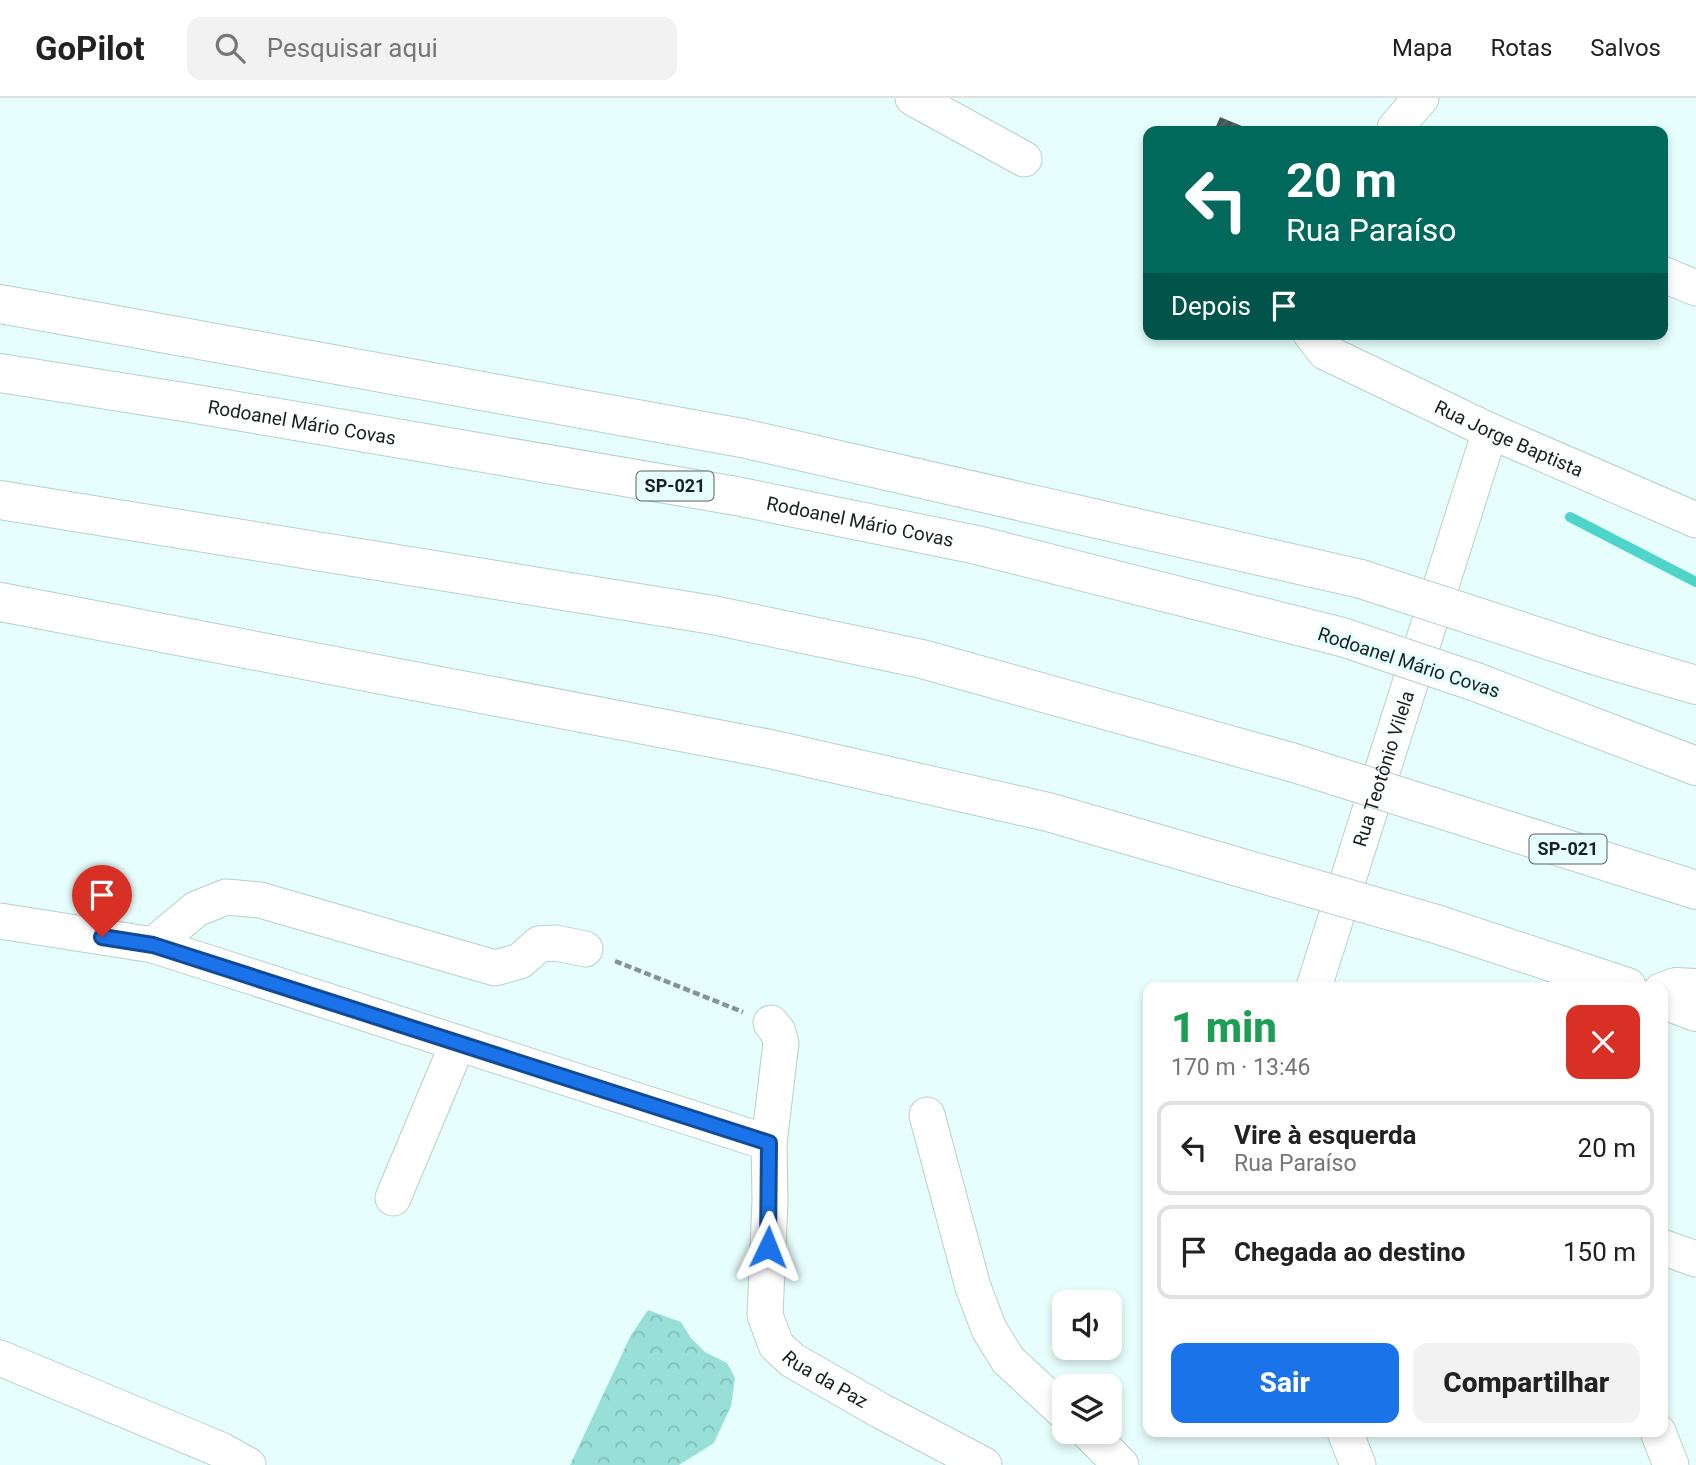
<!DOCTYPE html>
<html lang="pt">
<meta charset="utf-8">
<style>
body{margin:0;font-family:Roboto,sans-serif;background:#f2f2f2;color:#222;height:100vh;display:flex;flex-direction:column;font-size:26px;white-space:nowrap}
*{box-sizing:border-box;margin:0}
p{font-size:23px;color:#767676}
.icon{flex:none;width:38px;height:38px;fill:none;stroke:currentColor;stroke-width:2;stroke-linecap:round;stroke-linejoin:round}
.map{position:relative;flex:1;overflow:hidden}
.drawer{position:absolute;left:1143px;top:884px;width:525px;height:455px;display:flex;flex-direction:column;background:#fff;border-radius:14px;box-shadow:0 4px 10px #0003}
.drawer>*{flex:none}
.banner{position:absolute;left:1143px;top:28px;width:525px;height:214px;border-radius:14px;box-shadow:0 4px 10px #0003;background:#00695c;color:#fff;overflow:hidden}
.fabs{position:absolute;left:1052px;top:1192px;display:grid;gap:14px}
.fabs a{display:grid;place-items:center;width:70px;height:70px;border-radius:14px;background:#fff;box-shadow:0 4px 10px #0003;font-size:35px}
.pin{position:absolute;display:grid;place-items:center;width:60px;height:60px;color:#fff;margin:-72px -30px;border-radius:50% 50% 50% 0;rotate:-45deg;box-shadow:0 0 7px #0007}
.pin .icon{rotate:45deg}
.me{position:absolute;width:77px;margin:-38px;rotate:2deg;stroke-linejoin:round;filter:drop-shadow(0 0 5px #0008)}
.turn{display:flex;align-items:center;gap:24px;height:147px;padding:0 28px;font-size:32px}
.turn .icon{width:91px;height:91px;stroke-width:2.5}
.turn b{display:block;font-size:49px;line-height:60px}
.then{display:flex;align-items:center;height:66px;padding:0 28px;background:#0003;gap:14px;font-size:26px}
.round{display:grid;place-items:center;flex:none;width:74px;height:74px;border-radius:14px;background:#f2f2f2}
.headline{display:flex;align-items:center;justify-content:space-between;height:119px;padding:0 28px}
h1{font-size:42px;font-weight:800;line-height:52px;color:#1e9e55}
.primary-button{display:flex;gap:14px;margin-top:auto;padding:14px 28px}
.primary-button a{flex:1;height:80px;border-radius:14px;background:#1a73e8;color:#fff;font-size:28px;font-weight:800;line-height:80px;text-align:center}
.primary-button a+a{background:#f2f2f2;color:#222}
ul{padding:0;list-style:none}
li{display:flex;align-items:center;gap:21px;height:94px;margin:0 14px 10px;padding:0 14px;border:4px solid #e0e0e0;border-radius:14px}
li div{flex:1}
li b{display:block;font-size:26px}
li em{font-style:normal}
header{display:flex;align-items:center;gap:42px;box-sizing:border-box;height:98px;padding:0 35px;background:#fff;border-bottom:2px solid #e0e0e0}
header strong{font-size:33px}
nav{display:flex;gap:38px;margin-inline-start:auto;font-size:24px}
.search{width:490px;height:63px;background:#f2f2f2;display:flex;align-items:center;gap:18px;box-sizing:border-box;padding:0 24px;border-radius:14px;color:#767676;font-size:26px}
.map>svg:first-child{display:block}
</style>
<header>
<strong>GoPilot</strong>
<div class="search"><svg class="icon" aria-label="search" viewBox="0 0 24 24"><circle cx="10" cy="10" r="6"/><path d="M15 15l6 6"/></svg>Pesquisar aqui</div>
<nav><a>Mapa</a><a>Rotas</a><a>Salvos</a></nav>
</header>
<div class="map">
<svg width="1696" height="1367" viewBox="0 0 1696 1367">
<defs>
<pattern id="forest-crowns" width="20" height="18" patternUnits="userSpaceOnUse" patternTransform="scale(1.75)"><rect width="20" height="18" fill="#98dfd8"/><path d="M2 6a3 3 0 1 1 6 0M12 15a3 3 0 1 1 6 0" fill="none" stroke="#82bfb9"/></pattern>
<pattern id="building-hatch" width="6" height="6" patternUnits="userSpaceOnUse" patternTransform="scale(1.75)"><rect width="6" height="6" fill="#445957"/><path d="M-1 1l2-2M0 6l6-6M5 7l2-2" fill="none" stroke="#5c6d6b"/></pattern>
</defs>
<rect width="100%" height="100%" fill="#e6fefc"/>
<path fill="url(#forest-crowns)" d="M648,1212L681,1224L691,1240L705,1254L727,1265L735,1280L731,1308L714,1345L679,1367H570L631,1237Z"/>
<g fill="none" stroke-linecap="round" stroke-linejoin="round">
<path stroke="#4ed4cb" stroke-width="10" d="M1570,419L1696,484"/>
</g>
<path fill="url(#building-hatch)" d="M1220,19L1254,33H1214Z"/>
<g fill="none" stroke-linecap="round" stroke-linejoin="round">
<defs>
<g id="minor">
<path d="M913,0L1024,61"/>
<path d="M1395,30L1421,0"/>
<path d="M1662,176L1696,190"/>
<path id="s1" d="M1311,236L1325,254L1490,333L1696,422"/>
<path d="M0,823L153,847L769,1045"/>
<path d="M153,847L196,811L226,799L260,802L495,870L520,863L539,846L556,845L585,851"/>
<path id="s2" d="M1314,889L1490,333"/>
<path id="s3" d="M771,925L778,934L781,945L769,1045L770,1103L765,1217L776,1247L792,1262L881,1313L984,1367"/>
<path d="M927,1017L973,1189L989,1231L1008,1262L1064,1314"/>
<path d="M393,1100L458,945"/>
<path d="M1662,1149L1696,1161"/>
<path d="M0,1260L221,1352L248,1367"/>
<path d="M1088,1334L1121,1367"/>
<path d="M1345,1334L1358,1367"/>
<path d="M1658,1334L1671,1367"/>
</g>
<path id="major" d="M0,206L742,340L1361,481
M0,504L770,651L1048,714L1221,764
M1597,558L1696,587
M1436,826L1627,889
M1662,901L1696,914"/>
<g id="highway">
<path id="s4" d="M0,275L196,306L736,398L977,447L1342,539"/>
<path d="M0,402L713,517L922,561L1291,664"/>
<path d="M1476,584L1696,668"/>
<path d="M1440,711L1696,792"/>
<path d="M1662,894L1676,889L1696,890"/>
</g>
</defs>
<use href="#minor" stroke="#b7cfcc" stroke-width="37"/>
<use href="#major" stroke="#b7cfcc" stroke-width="40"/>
<use href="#highway" stroke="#b7cfcc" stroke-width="40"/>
<path stroke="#839492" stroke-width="4.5" stroke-dasharray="7 3.5" stroke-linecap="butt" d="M615,863L743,914"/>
<use href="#minor" stroke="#fff" stroke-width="35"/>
<use href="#major" stroke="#fff" stroke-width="38"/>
<use href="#highway" stroke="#fff" stroke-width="38"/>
<defs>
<path id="major-bridge" d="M1361,481L1597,558
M1221,764L1436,826"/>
<path id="highway-bridge" d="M1342,539L1476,584
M1291,664L1440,711"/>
</defs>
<use href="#major-bridge" stroke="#b7cfcc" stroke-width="40" stroke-linecap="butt"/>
<use href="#highway-bridge" stroke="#b7cfcc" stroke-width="40" stroke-linecap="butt"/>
<use href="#major-bridge" stroke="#fff" stroke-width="38"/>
<use href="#highway-bridge" stroke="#fff" stroke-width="38"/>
</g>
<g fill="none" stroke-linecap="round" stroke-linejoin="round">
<defs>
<path id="route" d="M102,839L153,847L178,855L769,1045L768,1149"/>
</defs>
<use href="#route" stroke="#114b97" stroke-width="18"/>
<use href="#route" stroke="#1a73e8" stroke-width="12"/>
</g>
<g text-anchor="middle" stroke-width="7" stroke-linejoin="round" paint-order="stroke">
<g fill="#e6fefc" stroke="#566362" stroke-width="2">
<rect x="636.5" y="373.5" width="77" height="29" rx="5"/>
<rect x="1529.5" y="736.5" width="77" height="29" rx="5"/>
</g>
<g font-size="18" font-weight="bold" fill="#182120">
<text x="675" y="394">SP-021</text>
<text x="1568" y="757">SP-021</text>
</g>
<g font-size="19" fill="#182120" stroke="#e6fefc">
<text dy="7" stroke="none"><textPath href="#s4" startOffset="306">Rodoanel Mário Covas</textPath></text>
<text dy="7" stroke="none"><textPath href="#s1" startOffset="226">Rua Jorge Baptista</textPath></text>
<text dy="7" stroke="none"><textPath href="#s4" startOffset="873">Rodoanel Mário Covas</textPath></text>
<text transform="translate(1409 564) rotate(18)" y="7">Rodoanel Mário Covas</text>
<text dy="7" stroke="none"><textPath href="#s2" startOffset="229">Rua Teotônio Vilela</textPath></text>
<text dy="7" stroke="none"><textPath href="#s3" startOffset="388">Rua da Paz</textPath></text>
</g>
</g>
</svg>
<div class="fabs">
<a><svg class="icon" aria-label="sound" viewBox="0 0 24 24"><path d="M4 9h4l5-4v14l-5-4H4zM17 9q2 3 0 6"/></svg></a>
<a><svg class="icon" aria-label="layers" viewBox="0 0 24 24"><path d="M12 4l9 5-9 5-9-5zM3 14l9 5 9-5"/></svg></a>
</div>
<div class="pin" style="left:102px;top:839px;background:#d93025"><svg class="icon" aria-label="arrive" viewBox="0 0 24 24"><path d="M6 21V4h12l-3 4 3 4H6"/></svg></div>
<svg class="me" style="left:768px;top:1149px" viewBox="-20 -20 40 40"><path d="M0-17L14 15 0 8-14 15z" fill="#1a73e8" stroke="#fff" stroke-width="4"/></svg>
<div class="banner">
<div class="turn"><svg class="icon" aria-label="left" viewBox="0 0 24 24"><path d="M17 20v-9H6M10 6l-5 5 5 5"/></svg><div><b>20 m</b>Rua Paraíso</div></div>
<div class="then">Depois<svg class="icon" aria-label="arrive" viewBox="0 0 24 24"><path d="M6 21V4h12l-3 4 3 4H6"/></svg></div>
</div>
<section class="drawer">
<div class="headline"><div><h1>1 min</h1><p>170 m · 13:46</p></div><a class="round" style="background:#d93025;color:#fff"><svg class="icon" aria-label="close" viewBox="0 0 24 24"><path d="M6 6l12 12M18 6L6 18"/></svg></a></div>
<ul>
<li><svg class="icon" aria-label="left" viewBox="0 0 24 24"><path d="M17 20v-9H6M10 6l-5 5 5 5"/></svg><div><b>Vire à esquerda</b><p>Rua Paraíso</p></div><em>20 m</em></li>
<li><svg class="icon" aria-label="arrive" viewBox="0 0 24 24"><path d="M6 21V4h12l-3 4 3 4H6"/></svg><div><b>Chegada ao destino</b></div><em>150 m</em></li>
</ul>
<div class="primary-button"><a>Sair</a><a>Compartilhar</a></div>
</section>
</div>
